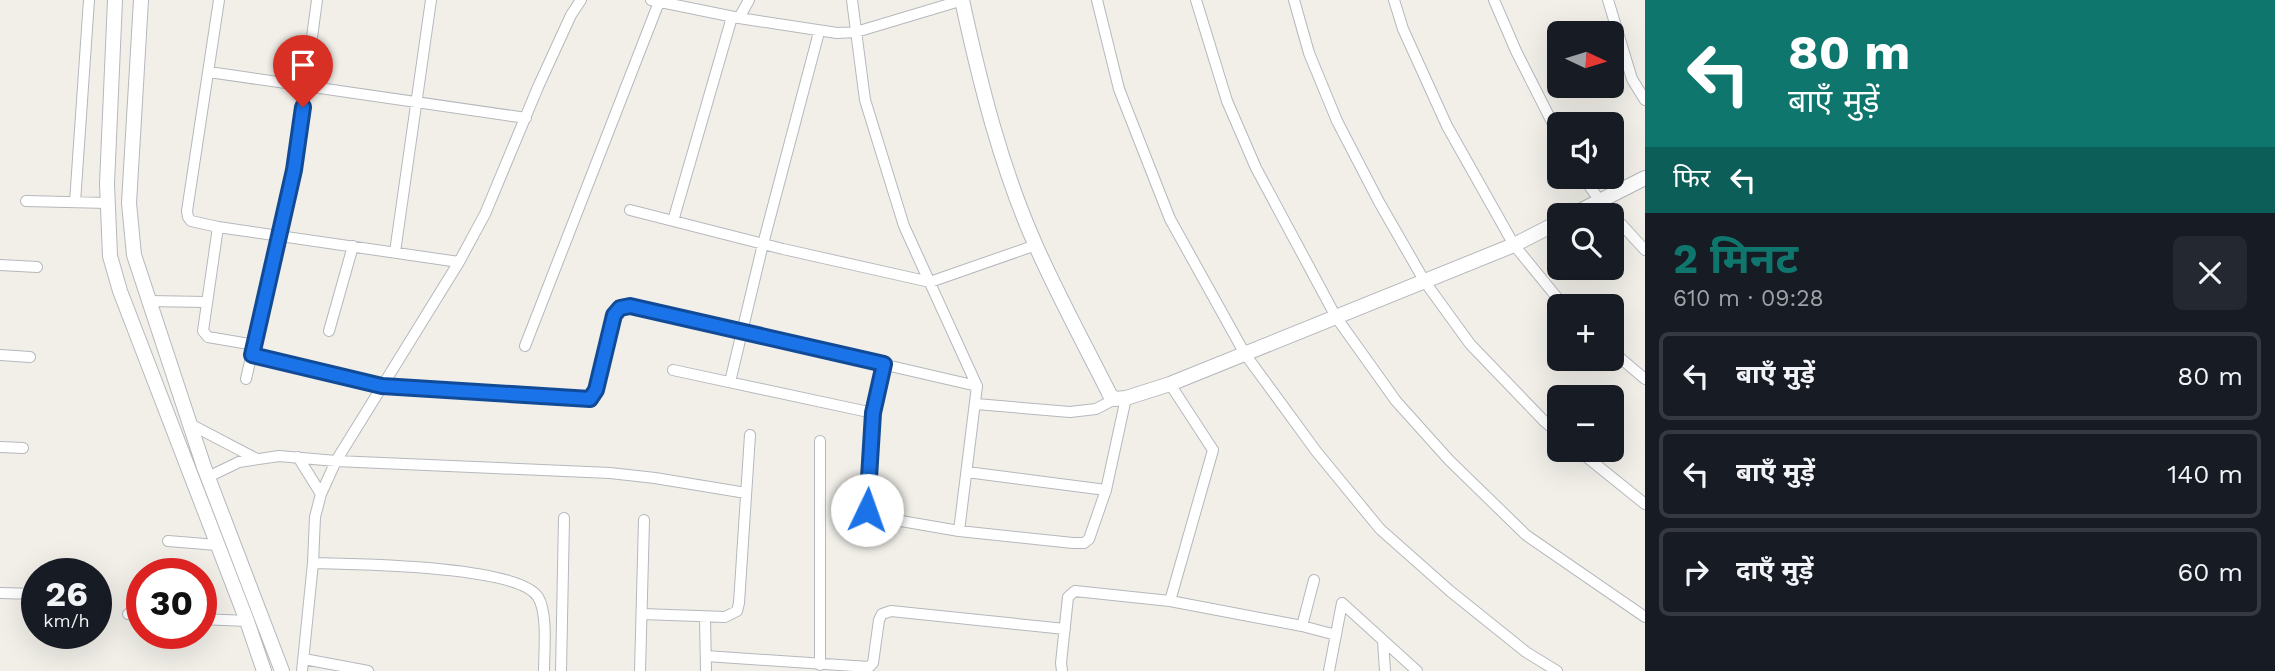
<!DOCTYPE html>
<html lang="hi">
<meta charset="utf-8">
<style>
body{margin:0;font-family:"Work Sans","Noto Sans Devanagari",sans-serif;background:#242831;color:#f1f3f6;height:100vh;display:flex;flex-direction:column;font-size:26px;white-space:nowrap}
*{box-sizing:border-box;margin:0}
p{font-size:23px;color:#9ea1a6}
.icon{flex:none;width:38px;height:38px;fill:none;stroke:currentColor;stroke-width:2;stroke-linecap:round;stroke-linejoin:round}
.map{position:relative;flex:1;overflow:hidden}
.details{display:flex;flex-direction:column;background:#171b24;width:630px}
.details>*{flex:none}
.top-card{background:#0f766e;color:#fff;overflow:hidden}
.needle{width:46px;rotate:94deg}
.fabs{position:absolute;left:1547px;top:21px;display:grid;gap:14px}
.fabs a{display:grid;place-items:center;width:77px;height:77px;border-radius:10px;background:#171b24;box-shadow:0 7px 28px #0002;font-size:35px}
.speed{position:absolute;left:21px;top:558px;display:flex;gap:14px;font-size:35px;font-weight:700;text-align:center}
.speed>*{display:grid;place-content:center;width:91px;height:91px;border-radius:50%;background:#171b24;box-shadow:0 7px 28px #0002;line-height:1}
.speed small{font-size:18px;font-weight:400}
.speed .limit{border:10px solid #d22;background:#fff;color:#111}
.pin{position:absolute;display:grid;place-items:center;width:60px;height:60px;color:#fff;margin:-72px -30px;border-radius:50% 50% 50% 0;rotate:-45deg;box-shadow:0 0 7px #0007}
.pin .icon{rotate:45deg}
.me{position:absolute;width:77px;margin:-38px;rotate:3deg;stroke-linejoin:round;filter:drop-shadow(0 0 5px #0008)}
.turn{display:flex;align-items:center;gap:24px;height:147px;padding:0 28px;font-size:32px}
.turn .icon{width:91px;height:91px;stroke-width:2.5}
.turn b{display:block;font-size:49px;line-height:60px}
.then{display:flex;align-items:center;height:66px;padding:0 28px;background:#0003;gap:14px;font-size:26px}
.round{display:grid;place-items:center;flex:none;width:74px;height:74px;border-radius:10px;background:#242831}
.head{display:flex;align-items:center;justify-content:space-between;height:119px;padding:0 28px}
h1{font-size:42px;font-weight:700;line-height:52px;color:#0f766e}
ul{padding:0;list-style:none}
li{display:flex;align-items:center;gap:21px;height:88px;margin:0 14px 10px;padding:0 14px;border:4px solid #363941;border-radius:10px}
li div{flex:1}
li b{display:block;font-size:26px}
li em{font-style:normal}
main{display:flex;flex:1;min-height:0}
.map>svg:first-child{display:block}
</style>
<main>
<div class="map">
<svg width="1645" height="671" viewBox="0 0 1645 671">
<rect width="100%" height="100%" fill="#f1efe8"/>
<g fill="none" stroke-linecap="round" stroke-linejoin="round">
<defs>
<path id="minor" d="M219,0L187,211L188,217L191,221L218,227L459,262
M651,0L739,18L837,33L856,32L963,0
M852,0L865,100L904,226L977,386L959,531
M1097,0L1119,89L1170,219L1245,354L1316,451L1380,529L1450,591L1526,652L1557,671
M1196,0L1227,101L1256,168L1336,317L1396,401L1449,460L1526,535L1645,617
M1294,0L1309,53L1337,121L1379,202L1425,282L1470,344L1544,421L1559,434
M1394,0L1403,29L1447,126L1514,245L1564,306
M1494,0L1516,51L1559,136
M1608,0L1632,79L1645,100
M739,18L749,0
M209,72L526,118
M1583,177L1600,201L1645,250
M26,201L108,203
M75,202L89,0
M630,210L783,249L930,282L1036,245
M673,221L732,17
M218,227L203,331L208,337L255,345
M395,252L431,0
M0,265L37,267
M148,301L206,302
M329,331L353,246
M525,346L659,2
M1612,351L1645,379
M0,355L30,357
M252,355L382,386L590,399L596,390L614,315L620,308L630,306L977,386
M884,364L873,413L867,510L878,517L959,531L1073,543H1084L1089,539L1106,490L1126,398
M673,370L873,413
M246,379L294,170L317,0
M730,382L763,244L819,32
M1170,384L1213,450L1170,601
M976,404L1070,412L1096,409L1115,399
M190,424L255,458
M0,447L23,448
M1578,450L1645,504
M298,457L321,494
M967,472L1106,490
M208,477L239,462L279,456L336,461L610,473L655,478L746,493
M168,541L217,545
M313,563C353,564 517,565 538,597C548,613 544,652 544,671
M0,593L37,594
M1342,603L1417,671
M128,614L142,615
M642,614L725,617L737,611L739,603L750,435
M705,618L706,671
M201,619L247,621
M1302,626L1314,580
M1383,641L1385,671
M706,656L869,667L873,663L879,620L882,614L891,611L1065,629
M304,659L368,671
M820,665V441
M302,671L313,563L315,517L321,494L336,461L459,262L485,214L538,87L571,15L581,0
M561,671L564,518
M640,671L644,520
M1062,671L1061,663L1068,597L1075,591L1170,601L1302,626L1336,635
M1329,671L1342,603"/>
<path id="tertiary" d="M115,0L107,184L110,256L120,291L247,621L264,671
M141,0L129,203L134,255L204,467L282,671
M962,0C980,83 1001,168 1036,246C1058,296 1085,345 1110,395L1115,399L1126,398L1170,384L1514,245L1559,222
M1572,215L1645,178"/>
</defs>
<use href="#minor" stroke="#b5b8bc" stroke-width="12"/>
<use href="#tertiary" stroke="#b5b8bc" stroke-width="16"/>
<use href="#minor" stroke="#fff" stroke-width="10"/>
<use href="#tertiary" stroke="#fff" stroke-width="14"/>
</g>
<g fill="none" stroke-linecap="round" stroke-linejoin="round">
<defs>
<path id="route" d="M303,107L294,170L252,355L382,386L590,399L596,390L614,315L620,308L630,306L884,364L873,413L867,510"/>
</defs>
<use href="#route" stroke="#114b97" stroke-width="18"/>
<use href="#route" stroke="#1a73e8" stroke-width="12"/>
</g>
</svg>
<div class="fabs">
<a><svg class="needle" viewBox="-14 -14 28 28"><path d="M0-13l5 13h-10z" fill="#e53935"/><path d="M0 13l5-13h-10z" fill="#9ea1a6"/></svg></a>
<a><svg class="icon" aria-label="sound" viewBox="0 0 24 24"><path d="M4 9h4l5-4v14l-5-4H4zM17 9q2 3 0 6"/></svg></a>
<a><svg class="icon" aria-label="search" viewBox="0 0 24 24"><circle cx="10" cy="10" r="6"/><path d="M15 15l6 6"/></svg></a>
<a>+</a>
<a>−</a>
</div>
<div class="speed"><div>26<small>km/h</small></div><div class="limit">30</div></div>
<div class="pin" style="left:303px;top:107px;background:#d93025"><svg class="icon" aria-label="arrive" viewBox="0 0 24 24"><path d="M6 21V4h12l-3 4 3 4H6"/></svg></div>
<svg class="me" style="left:867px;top:510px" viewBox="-20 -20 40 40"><circle r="19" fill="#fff"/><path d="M0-13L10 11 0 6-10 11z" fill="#1a73e8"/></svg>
</div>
<section class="details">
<div class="top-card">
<div class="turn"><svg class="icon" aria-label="left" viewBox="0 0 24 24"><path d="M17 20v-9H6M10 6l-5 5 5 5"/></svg><div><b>80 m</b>बाएँ मुड़ें</div></div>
<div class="then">फिर<svg class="icon" aria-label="left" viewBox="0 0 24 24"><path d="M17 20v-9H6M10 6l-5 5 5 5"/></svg></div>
</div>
<div class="head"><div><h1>2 मिनट</h1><p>610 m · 09:28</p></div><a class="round"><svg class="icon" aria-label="close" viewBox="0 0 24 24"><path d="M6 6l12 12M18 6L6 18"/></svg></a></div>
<ul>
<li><svg class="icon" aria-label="left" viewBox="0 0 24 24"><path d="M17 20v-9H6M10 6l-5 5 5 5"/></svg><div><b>बाएँ मुड़ें</b></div><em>80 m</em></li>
<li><svg class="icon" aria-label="left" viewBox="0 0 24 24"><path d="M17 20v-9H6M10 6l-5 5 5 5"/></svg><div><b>बाएँ मुड़ें</b></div><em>140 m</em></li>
<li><svg class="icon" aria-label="right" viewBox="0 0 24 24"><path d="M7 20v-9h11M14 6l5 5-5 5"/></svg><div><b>दाएँ मुड़ें</b></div><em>60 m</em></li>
</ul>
</section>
</main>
